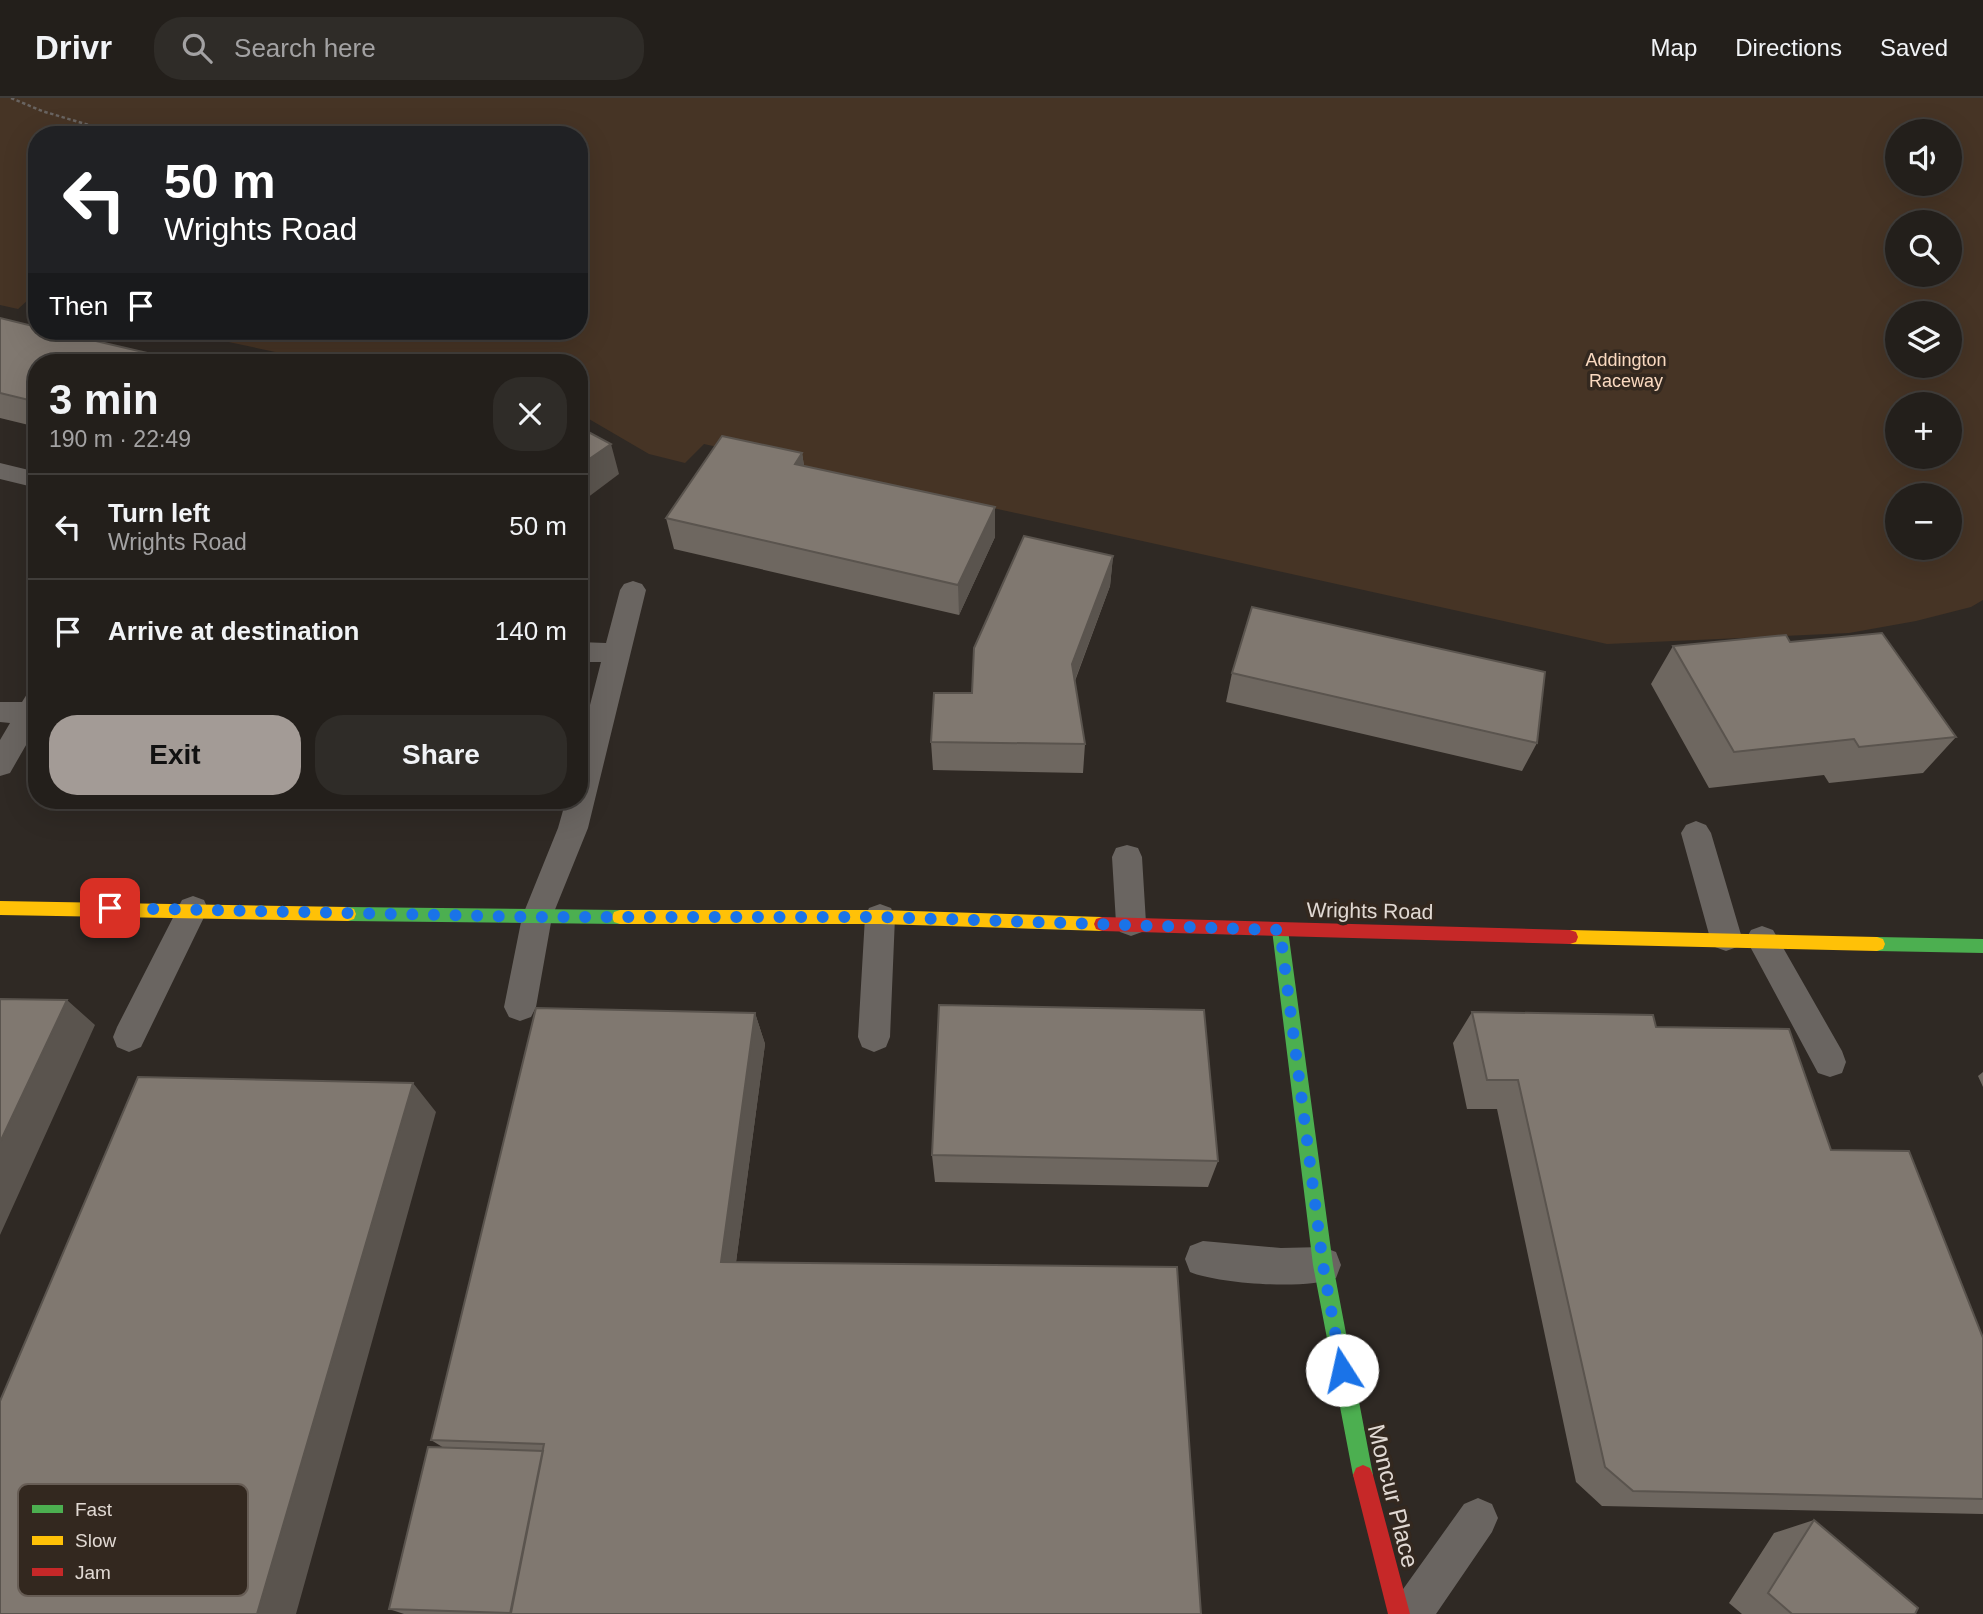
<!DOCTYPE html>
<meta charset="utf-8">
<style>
body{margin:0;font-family:Helvetica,sans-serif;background:#2f2c28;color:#f1f3f6;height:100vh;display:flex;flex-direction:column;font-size:26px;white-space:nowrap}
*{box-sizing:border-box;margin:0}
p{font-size:23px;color:#a3a2a3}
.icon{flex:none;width:38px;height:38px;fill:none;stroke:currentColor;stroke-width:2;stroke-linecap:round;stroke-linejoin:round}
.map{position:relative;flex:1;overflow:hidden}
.panel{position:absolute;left:28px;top:256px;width:560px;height:455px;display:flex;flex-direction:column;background:#231f1b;border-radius:28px;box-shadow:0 7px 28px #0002,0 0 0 2px #403d3a}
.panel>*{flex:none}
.hud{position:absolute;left:28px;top:28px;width:560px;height:214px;border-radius:28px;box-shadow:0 7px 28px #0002,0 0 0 2px #403d3a;background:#202124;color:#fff;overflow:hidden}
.tools{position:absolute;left:1885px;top:21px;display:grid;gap:14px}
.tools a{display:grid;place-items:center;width:77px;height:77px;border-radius:50%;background:#231f1b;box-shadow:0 7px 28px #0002,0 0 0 2px #403d3a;font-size:35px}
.pin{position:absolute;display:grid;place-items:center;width:60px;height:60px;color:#fff;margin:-30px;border-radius:14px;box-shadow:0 4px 10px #0006}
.me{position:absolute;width:77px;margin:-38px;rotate:350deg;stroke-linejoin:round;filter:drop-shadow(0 0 5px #0008)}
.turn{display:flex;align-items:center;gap:24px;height:147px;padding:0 21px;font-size:32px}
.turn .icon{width:91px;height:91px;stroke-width:2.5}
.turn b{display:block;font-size:49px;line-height:60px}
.then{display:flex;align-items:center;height:66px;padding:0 21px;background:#0003;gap:14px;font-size:26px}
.round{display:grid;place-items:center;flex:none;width:74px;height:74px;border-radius:28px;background:#2f2c28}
.overview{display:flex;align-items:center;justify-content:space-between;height:119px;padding:0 21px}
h1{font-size:42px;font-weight:700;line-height:52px}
.primary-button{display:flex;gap:14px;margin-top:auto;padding:14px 21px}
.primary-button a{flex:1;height:80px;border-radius:28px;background:#a39b96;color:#111;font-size:28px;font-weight:700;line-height:80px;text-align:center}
.primary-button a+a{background:#2f2c28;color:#f1f3f6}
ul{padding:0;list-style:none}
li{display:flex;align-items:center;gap:21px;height:105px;padding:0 21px;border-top:2px solid #403d3a}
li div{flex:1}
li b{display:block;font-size:26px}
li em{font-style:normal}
header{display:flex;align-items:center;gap:42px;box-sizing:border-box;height:98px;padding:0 35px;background:#231f1b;border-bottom:2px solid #403d3a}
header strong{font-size:33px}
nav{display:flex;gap:38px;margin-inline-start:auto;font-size:24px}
.search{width:490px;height:63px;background:#2f2c28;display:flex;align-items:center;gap:18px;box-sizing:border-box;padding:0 24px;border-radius:28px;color:#a3a2a3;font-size:26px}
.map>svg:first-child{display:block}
</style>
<header>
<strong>Drivr</strong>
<div class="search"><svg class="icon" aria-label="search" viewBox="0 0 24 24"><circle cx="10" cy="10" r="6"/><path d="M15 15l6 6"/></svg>Search here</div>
<nav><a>Map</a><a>Directions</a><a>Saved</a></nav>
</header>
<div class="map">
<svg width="1983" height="1516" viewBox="0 0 1983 1516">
<rect width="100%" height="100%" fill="#2f2924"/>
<path fill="#463425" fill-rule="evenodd" d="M0,0H1983V502L1971,509L1916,523L1849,535L1607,546L704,346L685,365L649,356L589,321L579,319V264H323L176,233H579V37H37V203L29,201L18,211L0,207ZM1897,33H1950V86H1897ZM1897,124H1950V177H1897ZM1897,215H1950V268H1897ZM1897,306H1950V359H1897ZM1897,397H1950V450H1897Z"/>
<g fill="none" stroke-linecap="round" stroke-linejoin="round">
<path stroke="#696461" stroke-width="2.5" stroke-dasharray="3.5 2.5" stroke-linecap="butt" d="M11,0L42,13L122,37"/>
<path fill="#6a6561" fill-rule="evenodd" d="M0,365L37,374V390L0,381Z
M633,483L642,486L646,492L588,730L552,819L536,909L531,919L520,923L509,919L504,909L522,819L558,730L566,702H579V650L601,564H579V544L606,545L620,492L624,486Z
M37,593V628L10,675L0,678V642L10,625L0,624V604H22L27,596Z
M1696,723L1706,727L1711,735L1742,840L1737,849L1726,853L1715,849L1710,840L1681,735L1686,727Z
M1127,747L1138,750L1142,759L1146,825L1142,834L1131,838L1120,834L1116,825L1112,759L1116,750Z
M193,798L204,802L208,811L141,949L129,954L117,949L113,939L117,929L182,802Z
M880,806L891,810L895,819L890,939L886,949L874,954L862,949L858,939L865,819L869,810Z
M1762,828L1773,832L1842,953L1846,964L1842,975L1830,979L1818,975L1746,841L1751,832Z
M1203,1143L1281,1150L1323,1149L1336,1154L1341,1167L1336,1180C1307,1192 1219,1186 1190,1174L1185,1161L1190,1148Z
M1478,1400L1492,1406L1498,1420L1492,1434L1436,1516H1390L1396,1501L1464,1406Z"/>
<path fill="#4caf50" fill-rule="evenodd" d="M348,809L620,812L626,814L628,819L626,824L620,826L348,823L342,821L340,816L342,811Z
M1280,825L1286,827L1288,832L1333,1167L1373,1377L1370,1384L1363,1387L1356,1384L1353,1377L1313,1167L1272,832L1274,827Z
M1877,839L1983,841V855L1877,853L1871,851L1869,846L1871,841Z"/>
<path fill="#ffc107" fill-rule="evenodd" d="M0,803L348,809L354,811L356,816L354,821L348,823L0,817Z
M620,812H880L1102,819L1108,821L1110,826L1108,831L1102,833L880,826H620L614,824L612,819L614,814Z
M1570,832L1877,839L1883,841L1885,846L1883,851L1877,853L1570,846L1564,844L1562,839L1564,834Z"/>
<path fill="#c62828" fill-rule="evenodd" d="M1102,819L1570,832L1576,834L1578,839L1576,844L1570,846L1102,833L1096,831L1094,826L1096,821Z
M1363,1367L1370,1370L1373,1377L1410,1516H1388L1353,1377L1356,1370Z"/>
</g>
<path fill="#6e6760" d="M0,220L37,264V329L0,320Z
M802,355L804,368L995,439L959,517L674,451L666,420Z
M1113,458L1110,488L1075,583L1085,646L1083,675L933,672L931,644L972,595Z
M1790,544L1956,639L1923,675L1829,685L1824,677L1709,690L1651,586L1673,548Z
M1232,575L1537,645L1522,673L1226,604Z
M1472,914L1656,929L1831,1052L1983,1240V1416L1602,1408L1576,1384L1497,1011H1467L1453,945Z
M755,915L765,946L736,1164L1201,1516H404L389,1511L444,1350L431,1342Z
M1983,974V989L1978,978Z
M932,1057L1218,1063L1208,1089L935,1084Z
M1814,1422L1915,1516H1742L1729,1505L1774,1435Z"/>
<path fill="#5a544e" d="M611,346L619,376L579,406V368Z
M802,355L807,386L795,366Z
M995,409V439L959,517L958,487Z
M1113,458L1110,488L1070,595L1072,566Z
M67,902L95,927L0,1137V1044Z
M755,915L765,946L733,1187L721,1164Z
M413,985L436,1014L296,1516H257Z"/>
<path fill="#807870" stroke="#5a544e" stroke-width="2" d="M0,220L37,229V233H53L186,264H37V304L0,295Z
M579,329L611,346L579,368Z
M722,338L802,355L795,366L995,409L958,487L666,420Z
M1024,438L1113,458L1072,566L1085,646L931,644L934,595H972L974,550Z
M1252,509L1545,574L1537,645L1232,575Z
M1882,535L1956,639L1859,649L1854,641L1734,654L1673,548L1786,537L1790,544Z
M0,901L67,902L0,1044Z
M939,907L1204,912L1218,1063L932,1057Z
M536,910L755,915L721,1164L1177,1169L1201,1516H510L544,1346L431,1342Z
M1472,914L1653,917L1656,929L1789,931L1831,1052L1909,1053L1983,1240V1401L1633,1393L1605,1369L1518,982H1487Z
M138,979L413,985L257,1516H0V1303Z
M428,1349L543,1353L511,1515L389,1511Z
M1814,1422L1918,1510L1915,1516H1792L1768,1495Z"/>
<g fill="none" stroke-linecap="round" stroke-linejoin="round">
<path stroke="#1a73e8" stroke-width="12" stroke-dasharray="0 21.6" d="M110,810L537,819H880L1280,832L1323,1167L1342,1272"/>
</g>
<g text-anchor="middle" stroke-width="7" stroke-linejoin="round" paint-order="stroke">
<g font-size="18" fill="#f9d9c0" stroke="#33281f">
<text x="1626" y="268">Addington<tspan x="1626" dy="21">Raceway</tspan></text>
</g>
<g font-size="21" fill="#e1d9d3" stroke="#33281f">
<text transform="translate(1370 813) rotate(1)" y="7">Wrights Road</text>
</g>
<g font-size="24" fill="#e1d9d3" stroke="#33281f">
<text transform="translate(1393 1398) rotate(76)" y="8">Moncur Place</text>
</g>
</g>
<rect x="18" y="1386" width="230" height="112" rx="10" fill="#33281f" stroke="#675d55" stroke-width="2"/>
<rect x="32" y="1407" width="31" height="8" fill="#4caf50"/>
<rect x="32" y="1438" width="31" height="9" fill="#ffc107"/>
<rect x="32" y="1470" width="31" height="8" fill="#c62828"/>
<g font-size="19" fill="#e1d9d3">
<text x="75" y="1418">Fast</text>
<text x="75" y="1449">Slow</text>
<text x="75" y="1481">Jam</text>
</g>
</svg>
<div class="tools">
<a><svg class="icon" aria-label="sound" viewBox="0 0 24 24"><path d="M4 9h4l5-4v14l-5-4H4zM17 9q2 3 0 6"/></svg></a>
<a><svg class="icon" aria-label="search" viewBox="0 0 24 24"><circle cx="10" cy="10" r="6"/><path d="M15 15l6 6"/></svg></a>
<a><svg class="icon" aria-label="layers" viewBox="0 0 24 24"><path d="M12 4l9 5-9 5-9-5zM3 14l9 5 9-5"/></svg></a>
<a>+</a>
<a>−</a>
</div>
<div class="pin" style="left:110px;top:810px;background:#d93025"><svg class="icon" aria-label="arrive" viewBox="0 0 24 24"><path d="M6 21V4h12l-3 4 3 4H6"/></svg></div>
<svg class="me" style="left:1342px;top:1272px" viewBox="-20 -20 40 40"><circle r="19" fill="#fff"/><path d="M0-13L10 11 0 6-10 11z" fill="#1a73e8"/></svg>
<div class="hud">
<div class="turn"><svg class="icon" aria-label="left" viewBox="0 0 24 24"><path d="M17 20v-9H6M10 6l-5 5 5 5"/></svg><div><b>50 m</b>Wrights Road</div></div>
<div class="then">Then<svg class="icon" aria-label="arrive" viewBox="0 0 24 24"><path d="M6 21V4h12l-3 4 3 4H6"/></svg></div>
</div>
<section class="panel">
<div class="overview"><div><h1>3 min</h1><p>190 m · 22:49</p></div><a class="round"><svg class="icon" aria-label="close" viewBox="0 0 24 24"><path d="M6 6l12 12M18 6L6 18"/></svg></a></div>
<ul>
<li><svg class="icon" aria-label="left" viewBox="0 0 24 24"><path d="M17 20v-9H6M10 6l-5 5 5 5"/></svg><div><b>Turn left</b><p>Wrights Road</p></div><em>50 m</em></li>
<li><svg class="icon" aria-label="arrive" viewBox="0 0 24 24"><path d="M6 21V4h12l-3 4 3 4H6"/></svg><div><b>Arrive at destination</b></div><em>140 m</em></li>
</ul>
<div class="primary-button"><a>Exit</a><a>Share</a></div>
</section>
</div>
